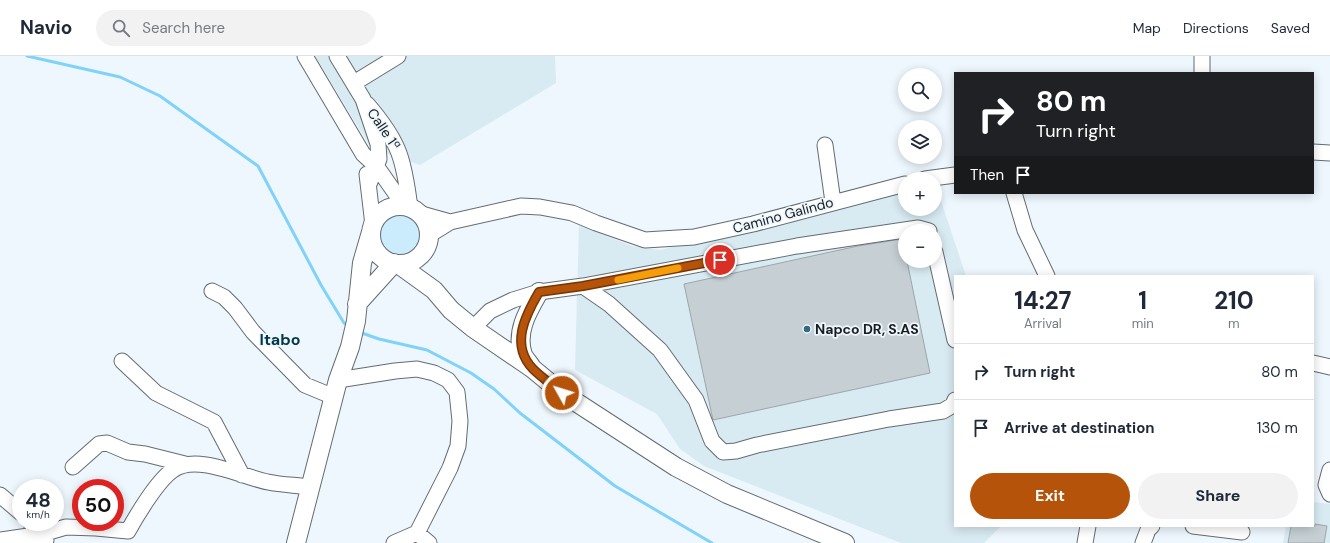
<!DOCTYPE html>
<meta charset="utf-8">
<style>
body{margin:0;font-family:"DM Sans",sans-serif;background:#f2f2f3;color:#1f2937;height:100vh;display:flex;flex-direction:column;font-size:15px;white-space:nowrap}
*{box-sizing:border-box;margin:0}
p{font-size:13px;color:#747a83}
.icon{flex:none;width:22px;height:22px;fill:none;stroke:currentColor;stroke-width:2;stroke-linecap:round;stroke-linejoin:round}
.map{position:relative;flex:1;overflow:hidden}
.side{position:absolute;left:954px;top:219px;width:360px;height:252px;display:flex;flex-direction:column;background:#fff;border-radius:0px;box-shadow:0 2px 10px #0003}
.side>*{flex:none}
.top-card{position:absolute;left:954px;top:16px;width:360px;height:122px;border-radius:0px;box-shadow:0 2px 10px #0003;background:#202124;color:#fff;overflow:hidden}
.tools{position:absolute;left:898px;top:12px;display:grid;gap:8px}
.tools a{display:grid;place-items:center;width:44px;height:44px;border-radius:50%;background:#fff;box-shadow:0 2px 10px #0003;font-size:20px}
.speed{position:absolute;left:12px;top:423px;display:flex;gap:8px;font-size:20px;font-weight:700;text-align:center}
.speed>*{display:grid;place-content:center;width:52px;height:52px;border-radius:50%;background:#fff;box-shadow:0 2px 10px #0003;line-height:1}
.speed small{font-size:10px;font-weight:400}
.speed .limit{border:6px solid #d22;background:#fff;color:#111}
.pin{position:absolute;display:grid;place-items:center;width:34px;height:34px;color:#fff;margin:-17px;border:2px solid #fff;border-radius:50%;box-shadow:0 1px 4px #0007}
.me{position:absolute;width:44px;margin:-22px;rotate:309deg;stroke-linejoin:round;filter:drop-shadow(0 0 3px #0008)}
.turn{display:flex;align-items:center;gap:14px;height:84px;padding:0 16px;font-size:18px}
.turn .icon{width:52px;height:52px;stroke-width:2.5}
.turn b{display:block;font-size:28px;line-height:34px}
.then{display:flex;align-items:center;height:38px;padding:0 16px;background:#0003;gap:8px;font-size:15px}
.eta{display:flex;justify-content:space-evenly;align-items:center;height:68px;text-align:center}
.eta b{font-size:24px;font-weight:700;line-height:28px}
.button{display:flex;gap:8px;margin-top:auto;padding:8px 16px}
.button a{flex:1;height:46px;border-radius:24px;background:#b45309;color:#fff;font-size:16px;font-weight:700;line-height:46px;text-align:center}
.button a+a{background:#f2f2f3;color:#1f2937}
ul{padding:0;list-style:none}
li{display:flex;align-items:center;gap:12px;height:56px;padding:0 16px;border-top:1px solid #e0e1e3}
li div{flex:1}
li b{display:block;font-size:15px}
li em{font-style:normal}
header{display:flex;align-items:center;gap:24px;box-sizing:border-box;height:56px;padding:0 20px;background:#fff;border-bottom:1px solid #e0e1e3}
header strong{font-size:19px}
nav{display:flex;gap:22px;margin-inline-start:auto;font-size:14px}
.search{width:280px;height:36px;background:#f2f2f3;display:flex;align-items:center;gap:10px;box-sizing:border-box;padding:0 14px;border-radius:22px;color:#747a83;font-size:15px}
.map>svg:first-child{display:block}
</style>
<header>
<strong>Navio</strong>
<div class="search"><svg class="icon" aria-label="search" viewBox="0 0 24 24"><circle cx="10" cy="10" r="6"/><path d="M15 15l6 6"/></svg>Search here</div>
<nav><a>Map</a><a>Directions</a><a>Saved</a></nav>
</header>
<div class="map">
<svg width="1330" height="487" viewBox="0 0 1330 487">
<rect width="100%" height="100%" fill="#edf7fd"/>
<path fill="#d8eaf2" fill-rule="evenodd" d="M315,0H555L556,27L420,109L371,92Z
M935,127L966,220H955V470H1001L984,487H901L704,410L680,393L657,358L575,314L579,169L632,190L660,194L905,134V153H935ZM905,175H935V205H905Z
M1313,446L1330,448V487H1283L1286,470H1313Z"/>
<path fill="#cbecfd" d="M375 179a25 25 0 1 1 50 0a25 25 0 1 1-50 0Z"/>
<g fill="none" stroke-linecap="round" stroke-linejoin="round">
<path stroke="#80d2f8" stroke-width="3" d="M27,0L120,21L160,40L258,110L321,229L344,267L349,270
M359,276L379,283L427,294L471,317L494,333L520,357L615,430L712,487"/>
</g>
<path fill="#c5cfd4" stroke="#9da6ab" d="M902,183L905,205H907L930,317L713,364L684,228L858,190Z
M1315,468L1327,470L1324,487H1288L1291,470H1315Z"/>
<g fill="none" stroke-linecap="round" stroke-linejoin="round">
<defs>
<path id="minor" d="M305,0L363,98L377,111L405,151
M337,0L363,43L378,88L379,103L369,128
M1202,0V17
M354,27L398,0
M367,48C400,86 404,104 410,152
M825,89L833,146
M1313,96L1330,97
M367,118L373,169
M925,123L955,119
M1014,137L1025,174L1047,220
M418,157L450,166
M429,179L450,166L521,150L540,151L572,157L596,167L645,184L694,181L753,168L905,128
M935,196L955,284
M583,230L609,248L660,294L696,344L712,385L723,396L736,395L757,389L889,363L943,355L953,349L955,344
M212,235L224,241L235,252L253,276L305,329L334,341
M473,272L490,255L513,244L539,236L583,230L797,190L918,172L929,175
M122,305L156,337L214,366L242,419
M1313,307L1330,311
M338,324L395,315L417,313L434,317L448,324L457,336L460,365L458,390L450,412L417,477L394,487
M73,411L99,388L107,387L128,396L145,398L185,408
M1330,414L1326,429L1330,438
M0,439L21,457
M30,466L46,484
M1193,470L1242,476
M417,477L429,487
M0,484L42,478L66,471L96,472L128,475C137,459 158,424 173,414C197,397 242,421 268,426C282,429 296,429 310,431
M1085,487L1088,470
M1143,487L1148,474L1152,470"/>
<path id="major" d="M371 179a29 29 0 1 1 58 0a29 29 0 1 1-58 0Z
M398,208L434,234L451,254L473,272L533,313L562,337L676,411L727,438L845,487
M357,248L394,207
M532,312C530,308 525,303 523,299C515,276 528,255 539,236
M296,487L338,324L350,291L356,265L362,207L371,176"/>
</defs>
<use href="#minor" stroke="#646c71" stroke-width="17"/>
<use href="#major" stroke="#646c71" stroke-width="20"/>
<use href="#minor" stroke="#fff" stroke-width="15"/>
<use href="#major" stroke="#fff" stroke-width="18"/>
</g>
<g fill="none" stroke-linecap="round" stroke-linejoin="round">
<defs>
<path id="route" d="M562,337C553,329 542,322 533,313C510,289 525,260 539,236L583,230L720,204"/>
</defs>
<use href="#route" stroke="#753606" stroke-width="10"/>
<use href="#route" stroke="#b45309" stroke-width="7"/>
<path stroke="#f59e0b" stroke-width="7" d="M618,224L678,212"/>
</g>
<circle fill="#306a83" stroke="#edf7fd" stroke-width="1.5" cx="807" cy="273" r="4"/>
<g text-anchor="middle" stroke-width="3.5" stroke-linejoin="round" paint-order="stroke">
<g font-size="14" fill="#1a1e20" stroke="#edf7fd">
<text transform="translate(384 73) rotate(56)" y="5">Calle 1ª</text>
<text transform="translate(783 159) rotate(-15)" y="5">Camino Galindo</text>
</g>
<g font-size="14" font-weight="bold" fill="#1a1e20" stroke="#edf7fd" text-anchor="start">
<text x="815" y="278">Napco DR, S.AS</text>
</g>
<g font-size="16" font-weight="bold" fill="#033649" stroke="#edf7fd">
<text x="280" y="289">Itabo</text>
</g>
</g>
</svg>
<div class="tools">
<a><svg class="icon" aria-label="search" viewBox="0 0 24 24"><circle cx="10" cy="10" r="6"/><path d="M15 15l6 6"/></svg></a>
<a><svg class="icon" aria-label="layers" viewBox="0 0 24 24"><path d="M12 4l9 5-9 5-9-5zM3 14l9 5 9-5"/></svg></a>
<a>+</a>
<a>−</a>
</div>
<div class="speed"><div>48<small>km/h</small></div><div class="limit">50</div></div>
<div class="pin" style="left:720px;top:204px;background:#d93025"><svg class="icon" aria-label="arrive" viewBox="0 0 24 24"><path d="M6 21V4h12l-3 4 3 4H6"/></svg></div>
<svg class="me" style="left:562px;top:337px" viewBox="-20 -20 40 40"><circle r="17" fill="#b45309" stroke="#fff" stroke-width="3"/><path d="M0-11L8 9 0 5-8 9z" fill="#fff"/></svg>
<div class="top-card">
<div class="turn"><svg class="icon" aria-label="right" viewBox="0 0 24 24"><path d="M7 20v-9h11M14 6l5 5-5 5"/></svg><div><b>80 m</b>Turn right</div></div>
<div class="then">Then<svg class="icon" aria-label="arrive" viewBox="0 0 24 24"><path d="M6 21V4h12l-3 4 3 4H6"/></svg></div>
</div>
<section class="side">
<div class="eta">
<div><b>14:27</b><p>Arrival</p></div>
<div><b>1</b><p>min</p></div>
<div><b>210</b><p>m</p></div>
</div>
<ul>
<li><svg class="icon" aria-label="right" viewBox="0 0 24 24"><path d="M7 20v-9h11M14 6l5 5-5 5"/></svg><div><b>Turn right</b></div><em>80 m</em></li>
<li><svg class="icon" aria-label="arrive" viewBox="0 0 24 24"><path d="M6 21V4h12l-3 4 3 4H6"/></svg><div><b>Arrive at destination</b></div><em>130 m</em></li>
</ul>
<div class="button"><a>Exit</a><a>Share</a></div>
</section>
</div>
